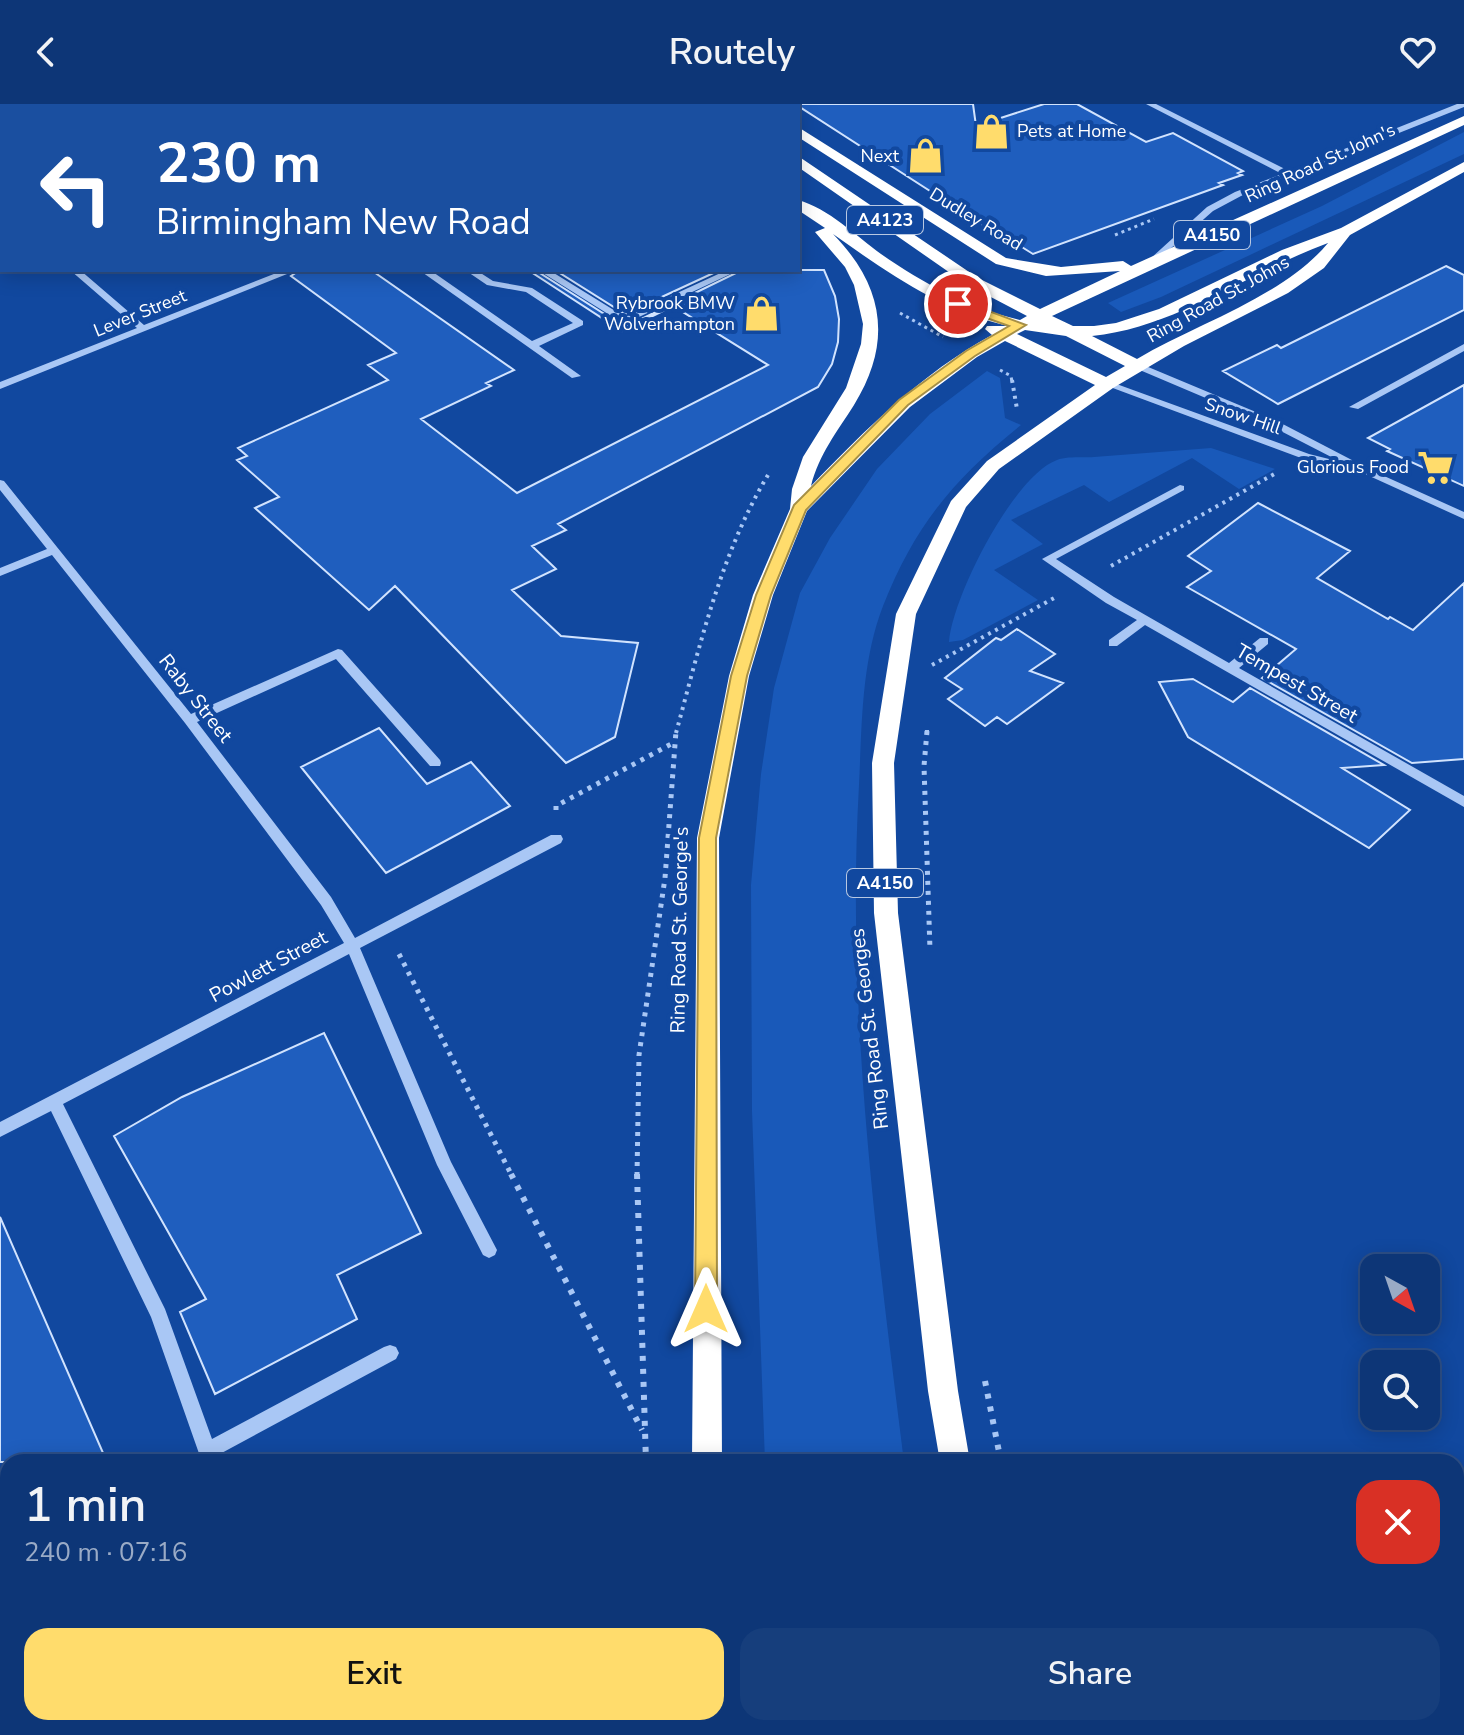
<!DOCTYPE html>
<meta charset="utf-8">
<style>
body{margin:0;font-family:"Nunito Sans",sans-serif;background:#163e7c;color:#f1f3f6;height:100vh;display:flex;flex-direction:column;font-size:30px;white-space:nowrap}
*{box-sizing:border-box;margin:0}
p{font-size:26px;color:#9aabc6}
.icon{flex:none;width:44px;height:44px;fill:none;stroke:currentColor;stroke-width:2;stroke-linecap:round;stroke-linejoin:round}
.map{position:relative;flex:1;overflow:hidden}
.sheet{position:absolute;left:0px;top:1350px;width:1464px;height:282px;display:flex;flex-direction:column;background:#0d3677;border-radius:24px 24px 0 0;box-shadow:0 4px 20px #0003,0 0 0 2px #2d5089}
.sheet>*{flex:none}
.hud{position:absolute;left:0px;top:0px;width:800px;height:168px;box-shadow:0 4px 20px #0003,0 0 0 2px #2d5089;background:#1a4fa0;color:#fff;overflow:hidden}
.needle{width:52px;rotate:140deg}
.tools{position:absolute;left:1360px;top:1150px;display:grid;gap:16px}
.tools a{display:grid;place-items:center;width:80px;height:80px;border-radius:16px;background:#0d3677;box-shadow:0 4px 20px #0003,0 0 0 2px #2d5089;font-size:40px}
.pin{position:absolute;display:grid;place-items:center;width:68px;height:68px;color:#fff;margin:-34px;border:4px solid #fff;border-radius:50%;box-shadow:0 2px 8px #0007}
.me{position:absolute;width:88px;margin:-44px;rotate:0deg;stroke-linejoin:round;filter:drop-shadow(0 0 6px #0008)}
.turn{display:flex;align-items:center;gap:28px;height:168px;padding:0 24px;font-size:36px}
.turn .icon{width:104px;height:104px;stroke-width:2.5}
.turn b{display:block;font-size:56px;line-height:68px}
.round{display:grid;place-items:center;flex:none;width:84px;height:84px;border-radius:24px;background:#163e7c}
.headline{display:flex;align-items:center;justify-content:space-between;height:136px;padding:0 24px}
h1{font-size:48px;font-weight:600;line-height:60px}
.primary-button{display:flex;gap:16px;margin-top:auto;padding:16px 24px}
.primary-button a{flex:1;height:92px;border-radius:24px;background:#ffdc6c;color:#111;font-size:32px;font-weight:600;line-height:92px;text-align:center}
.primary-button a+a{background:#163e7c;color:#f1f3f6}
header{display:flex;justify-content:space-between;align-items:center;height:104px;padding:0 24px;background:#0d3677;font-size:36px;font-weight:600}
.map>svg:first-child{display:block}
</style>
<header><svg class="icon" aria-label="back" viewBox="0 0 24 24"><path d="M15 5l-7 7 7 7"/></svg>Routely<svg class="icon" aria-label="heart" viewBox="0 0 24 24"><path d="M12 20l-8-8c-3-5 5-10 8-4 3-6 11-1 8 4z"/></svg></header>
<div class="map">
<svg width="1464" height="1631" viewBox="0 0 1464 1631">
<rect width="100%" height="100%" fill="#11489f"/>
<path fill="#1959b9" d="M1464,28V50L1161,193L1121,208L1108,199L1322,102Z
M987,267L1000,274L1005,314L1021,321C954,375 915,421 883,502C861,559 862,622 859,681C846,908 876,1133 904,1358H765L752,1007L751,781L761,670L774,584L800,489L830,434L877,365L930,310Z
M1211,344L1275,365L1239,385L1192,354L1109,398L1084,381L1011,416L1043,440L994,466L1038,496L963,536L949,538C952,494 1013,372 1057,356C1067,352 1083,354 1094,353C1133,350 1172,347 1211,344Z
M768,1624H957L959,1631H768Z"/>
<path fill="#1f5ebe" stroke="#d1e3fe" stroke-width="2" d="M795,0H973L976,22L1044,0H1077L1146,38L1173,29L1243,67L1238,69L1242,71L1219,79L1223,81L1033,150L1009,135L1006,136Z
M1446,162L1464,171V206L1278,300L1223,267L1277,241L1281,244Z
M300,166H371L514,266L486,279L491,282L421,315L517,389L768,261L673,202L622,227L528,166H535L625,223L742,166H824L835,192L839,215L838,238L832,260L818,283L558,420L566,426L532,442L556,465L512,486L561,532L638,539L615,633L566,659L395,482L369,506L255,404L279,393L237,356L247,352L238,344L388,276L368,261L396,249L291,172Z
M555,166H720L625,210Z
M1464,281V382L1387,347L1390,345L1368,334Z
M1258,399L1350,447L1317,474L1388,515L1390,513L1413,526L1464,479V655L1412,659L1262,574L1296,545L1187,483L1211,467L1188,452Z
M1017,525L1055,550L1030,567L1063,579L1007,620L997,613L985,622L948,595L962,585L945,574L996,534L1001,536Z
M1193,575L1233,598L1250,584L1384,661L1342,664L1410,706L1369,744L1188,633L1159,578Z
M379,624L427,680L471,658L510,702L386,769L301,663Z
M324,929L421,1129L337,1171L357,1215L215,1290L180,1208L206,1195L114,1032L182,993Z
M0,1113L107,1358H0Z"/>
<g fill="none" stroke-linecap="round" stroke-linejoin="round">
<path stroke="#a9c7f5" stroke-width="3" stroke-dasharray="3 4" stroke-linecap="butt" d="M538,0L544,2
M432,2L438,0
M1115,131L1154,115
M900,209L943,233
M1000,266L1011,272L1012,278"/>
<path stroke="#a9c7f5" stroke-width="4" stroke-dasharray="3 5" stroke-linecap="butt" d="M1012,276L1017,305
M1111,462L1276,369
M932,561L1056,493
M676,629C700,541 721,449 768,371
M927,629V625"/>
<path stroke="#a9c7f5" stroke-width="5" stroke-dasharray="4 6" stroke-linecap="butt" d="M927,627L924,662L930,846
M556,706V702L673,639
M399,850L512,1072
M637,1072L639,951L665,774L676,627"/>
<path stroke="#a9c7f5" stroke-width="6" stroke-dasharray="5 8" stroke-linecap="butt" d="M511,1070L642,1326
M637,1070L646,1358
M985,1277L1001,1358
M669,1624L670,1631
M1062,1624L1064,1631"/>
<path fill="#a9c7f5" fill-rule="evenodd" d="M1146,0H1156L1289,67L1457,0H1464V3L1241,92L1213,107L1153,160L1150,159V155L1207,103L1235,88L1282,70Z
M0,36H2V42H0Z
M2,67V73L0,74V68Z
M0,98L2,99V105L0,104Z
M70,166H80L144,221L284,166H297L0,285V278L137,224Z
M419,166H430L532,237L573,219L526,188L487,181L465,166H476L493,177L532,184L583,217V221L539,242L581,272L572,274Z
M538,166H549L625,213L727,166H739L624,220Z
M1464,240V247L1358,305L1349,303Z
M1135,260H1141L1275,316L1373,367L1464,408V415L1354,365L1349,367L1301,354L1102,280L1111,278L1309,350L1341,358L1267,320L1135,264Z
M0,376L4,377L191,610L338,545L342,546L440,656L441,659L440,662H430L336,555L197,618L331,793L355,834L551,731H561L563,735L561,739L360,844L451,1058L497,1146L495,1151L489,1154L483,1151L437,1061L349,850L63,1000L165,1205L212,1335L384,1243L390,1241L396,1243L399,1249L396,1255L218,1351L220,1358H202L151,1213L51,1007L0,1033V1018L344,839L321,801L185,619L52,451L0,472V464L47,445L0,386Z
M1180,381L1184,382V386L1056,455L1114,493L1229,559L1260,534H1268V540L1239,564L1464,692V703L1145,521L1117,542H1109V536L1137,516L1106,499L1042,455Z
M265,1624H285L286,1631H266Z"/>
<path fill="#fff" fill-rule="evenodd" d="M581,0H598L600,2H583Z
M708,0H723L725,2H710Z
M748,0H763L765,2H750Z
M1464,12V21L1052,212L1073,222H1094L1116,219L1159,205L1282,146L1341,124L1464,58V68L1350,131L1324,164L1288,189L1184,242L1113,284L999,365L966,403L916,510L894,659L898,809L958,1287L970,1358H940L928,1287L874,809L872,659L896,510L951,397L987,357L1095,281L1005,237L977,253L910,303L807,407L773,491L749,572L719,734L722,1358H692L697,734L729,572L753,491L790,405L792,385L803,353L846,284L861,240L863,220L854,181L845,163L815,128L825,124L798,106V96C828,104 856,132 881,150C924,180 969,204 1020,216L1027,212L966,180L798,63V52L978,174L1040,205L1120,167L1046,172L996,160L798,33V23L1006,154L1061,163L1123,157L1131,162ZM833,130C888,169 940,206 1008,222H987L985,225L992,231C922,269 866,325 811,382C819,350 837,328 854,301C893,238 884,182 833,130ZM1328,139C1283,193 1198,219 1137,255L1092,232C1177,223 1249,168 1328,139ZM1025,226L1066,232L1125,262L1106,273L1017,230Z
M704,1624H738L739,1631H705Z
M986,1624H1020L1021,1631H987Z"/>
</g>
<path fill="#ffdc6c" stroke="#a68f46" stroke-width="2" d="M953,197H962L1026,221L975,252L908,301L806,406L771,491L747,572L716,734L717,1205L714,1213L706,1216L698,1213L695,1205L699,734L731,572L756,491L794,401L899,296L966,247L1009,222L953,202Z"/>
<defs>
<symbol id="shop-bare" viewBox="-9 -9 18 18"><path d="M-5-2.5h2.3a2.7 3.5 0 0 1 5.4 0H5L5.5 6h-11ZM-1.5-2.5h3a1.5 2.3 0 0 0-3 0Z" fill="#ffdc6c" stroke="#11489f" stroke-width="2.5" paint-order="stroke"/></symbol>
<symbol id="supermarket-bare" viewBox="-9 -9 18 18"><path d="M-6-5.5h2.5l.6 2H6L4.5 2H-2.5L-4.4-4H-6ZM-1.5 3.2a1.3 1.3 0 1 0 .1 0ZM3 3.2a1.3 1.3 0 1 0 .1 0Z" fill="#ffdc6c" stroke="#11489f" stroke-width="2.5" paint-order="stroke"/></symbol>
</defs>
<g fill-rule="evenodd">
<use href="#shop-bare" x="966" y="2" width="51" height="51"/>
<use href="#shop-bare" x="900" y="26" width="51" height="51"/>
<use href="#shop-bare" x="736" y="184" width="51" height="51"/>
<use href="#supermarket-bare" x="1410" y="338" width="51" height="51"/>
</g>
<g text-anchor="middle" stroke-width="8" stroke-linejoin="round" paint-order="stroke">
<g font-size="18" fill="#fff" stroke="#11489f" text-anchor="end">
<text x="1017" y="33" text-anchor="start">Pets at Home</text>
<text x="899" y="58">Next</text>
<text x="735" y="205">Rybrook BMW<tspan x="735" dy="21">Wolverhampton</tspan></text>
<text x="1409" y="369">Glorious Food</text>
</g>
<g font-size="18" fill="#fff" stroke="#11489f">
<text transform="translate(1320 59) rotate(-25)" y="6">Ring Road St. John's</text>
<text transform="translate(976 115) rotate(31)" y="6">Dudley Road</text>
<text transform="translate(1218 195) rotate(-29)" y="6">Ring Road St. Johns</text>
<text transform="translate(140 209) rotate(-22)" y="6">Lever Street</text>
<text transform="translate(1243 312) rotate(19)" y="6">Snow Hill</text>
</g>
<g fill="#11489f" stroke="#b8c8e2" stroke-width="2">
<rect x="847" y="102" width="76" height="28" rx="6"/>
<rect x="1174" y="117" width="76" height="28" rx="6"/>
<rect x="847" y="765" width="76" height="28" rx="6"/>
</g>
<g font-size="18" font-weight="bold" fill="#fff">
<text x="885" y="122">A4123</text>
<text x="1212" y="137">A4150</text>
<text x="885" y="785">A4150</text>
</g>
<g font-size="20" fill="#fff" stroke="#11489f">
<text transform="translate(1297 579) rotate(30)" y="7">Tempest Street</text>
<text transform="translate(196 594) rotate(52)" y="7">Raby Street</text>
<text transform="translate(679 826) rotate(-89)" y="7">Ring Road St. George's</text>
<text transform="translate(268 862) rotate(-28)" y="7">Powlett Street</text>
<text transform="translate(869 925) rotate(-97)" y="7">Ring Road St. Georges</text>
</g>
</g>
</svg>
<div class="tools">
<a><svg class="needle" viewBox="-14 -14 28 28"><path d="M0-13l5 13h-10z" fill="#e53935"/><path d="M0 13l5-13h-10z" fill="#9aabc6"/></svg></a>
<a><svg class="icon" aria-label="search" viewBox="0 0 24 24"><circle cx="10" cy="10" r="6"/><path d="M15 15l6 6"/></svg></a>
</div>
<div class="pin" style="left:958px;top:200px;background:#d93025"><svg class="icon" aria-label="arrive" viewBox="0 0 24 24"><path d="M6 21V4h12l-3 4 3 4H6"/></svg></div>
<svg class="me" style="left:706px;top:1205px" viewBox="-20 -20 40 40"><path d="M0-17L14 15 0 8-14 15z" fill="#ffdc6c" stroke="#fff" stroke-width="4"/></svg>
<div class="hud">
<div class="turn"><svg class="icon" aria-label="left" viewBox="0 0 24 24"><path d="M17 20v-9H6M10 6l-5 5 5 5"/></svg><div><b>230 m</b>Birmingham New Road</div></div>
</div>
<section class="sheet">
<div class="headline"><div><h1>1 min</h1><p>240 m · 07:16</p></div><a class="round" style="background:#d93025;color:#fff"><svg class="icon" aria-label="close" viewBox="0 0 24 24"><path d="M6 6l12 12M18 6L6 18"/></svg></a></div>
<div class="primary-button"><a>Exit</a><a>Share</a></div>
</section>
</div>
